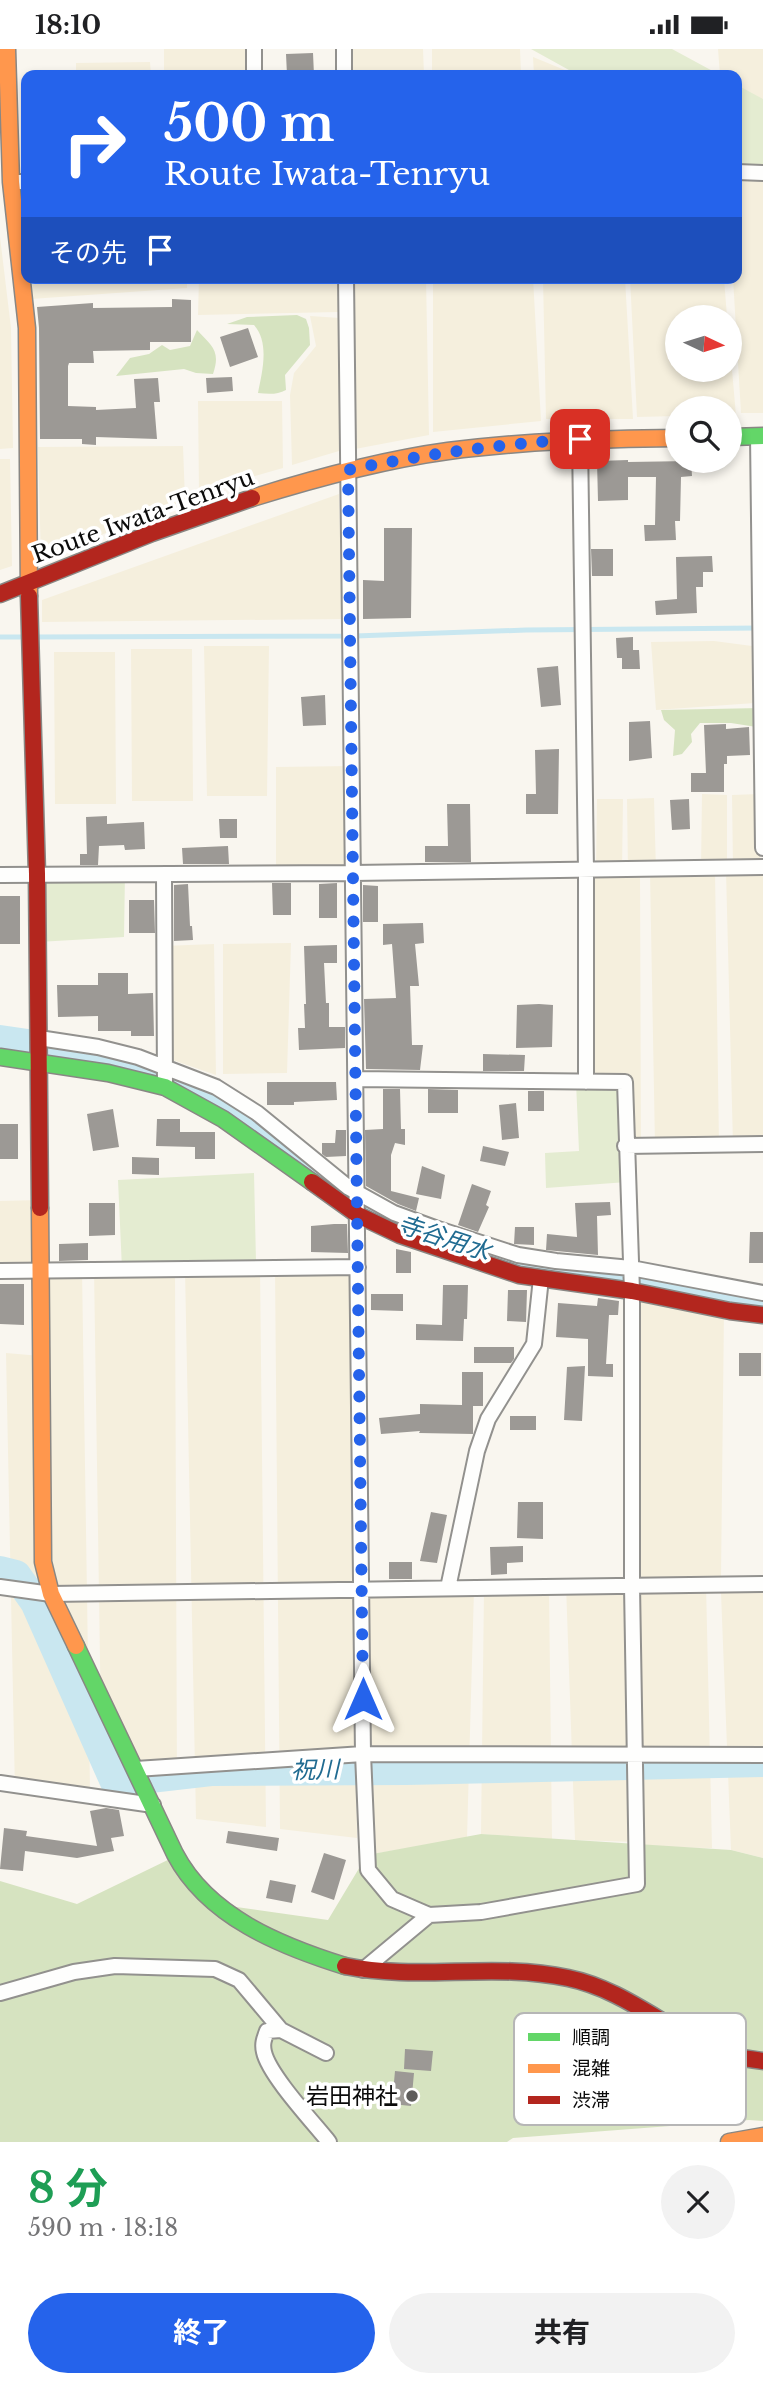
<!DOCTYPE html>
<html lang="ja">
<meta charset="utf-8">
<style>
body{margin:0;font-family:"Libre Baskerville","Noto Sans JP",serif;background:#f2f2f2;color:#202124;height:100vh;display:flex;flex-direction:column;font-size:26px;white-space:nowrap}
*{box-sizing:border-box;margin:0}
p{font-size:23px;color:#757577}
.icon{flex:none;width:38px;height:38px;fill:none;stroke:currentColor;stroke-width:2;stroke-linecap:round;stroke-linejoin:round}
.map{position:relative;height:2093px;overflow:hidden}
.drawer{display:flex;flex-direction:column;background:#fff;flex:1}
.drawer>*{flex:none}
.banner{position:absolute;left:21px;top:21px;width:721px;height:214px;border-radius:14px;box-shadow:0 4px 10px #0003;background:#2563eb;color:#fff;overflow:hidden}
.needle{width:46px;rotate:94deg}
.controls{position:absolute;left:665px;top:256px;display:grid;gap:14px}
.controls a{display:grid;place-items:center;width:77px;height:77px;border-radius:50%;background:#fff;box-shadow:0 4px 10px #0003;font-size:35px}
.pin{position:absolute;display:grid;place-items:center;width:60px;height:60px;color:#fff;margin:-30px;border-radius:14px;box-shadow:0 4px 10px #0006}
.me{position:absolute;width:77px;margin:-38px;rotate:0deg;stroke-linejoin:round;filter:drop-shadow(0 0 5px #0008)}
.turn{display:flex;align-items:center;gap:24px;height:147px;padding:0 28px;font-size:32px}
.turn .icon{width:91px;height:91px;stroke-width:2.5}
.turn b{display:block;font-size:49px;line-height:60px}
.then{display:flex;align-items:center;height:66px;padding:0 28px;background:#0003;gap:14px;font-size:26px}
.round{display:grid;place-items:center;flex:none;width:74px;height:74px;border-radius:37px;background:#f2f2f2}
.overview{display:flex;align-items:center;justify-content:space-between;height:119px;padding:0 28px}
h1{font-size:42px;font-weight:700;line-height:52px;color:#1e9e55}
.button{display:flex;gap:14px;margin-top:auto;padding:14px 28px}
.button a{flex:1;height:80px;border-radius:42px;background:#2563eb;color:#fff;font-size:28px;font-weight:700;line-height:80px;text-align:center}
.button a+a{background:#f2f2f2;color:#202124}
.status{display:flex;justify-content:space-between;align-items:center;height:49px;padding:0 35px;background:#fff;direction:ltr}
.status svg{height:19px;fill:currentColor}
.map>svg:first-child{display:block}
</style>
<div class="status"><b>18:10</b><svg viewBox="0 0 49 12"><path d="M0 12V9h3v3zM5 12V6h3v6zM10 12V3h3v9zM15 12V0h3v12zM26 1h20v11H26zM47 4h2v5h-2z"/></svg></div>
<div class="map">
<svg width="763" height="2093" viewBox="0 0 763 2093">
<rect width="100%" height="100%" fill="#f9f6ef"/>
<path fill="#f5efdd" d="M164,0H254V26H164Z
M346,0H423L424,26H346Z
M432,0H520L521,26H432Z
M718,0H763V52L737,36V26H720Z
M533,8L577,26H534Z
M150,13L151,26H76V14Z
M737,115L763,130V364H741L733,229H737Z
M0,188L11,279L13,399L0,400Z
M28,229H187V239L31,250Z
M199,229H341L338,263L198,266Z
M351,229H426L429,386L355,400Z
M433,229H533L541,372L433,383Z
M543,229H625L633,370H546Z
M630,229H724L727,268H677V320H730V297L736,367H730V359H677V367L637,368Z
M310,267L340,269L339,402L292,416L290,346L294,324L316,297Z
M198,352H282L283,419L199,443Z
M183,397L185,451L41,511L38,398Z
M0,410H10L12,517L0,521Z
M339,445L342,570L42,573V551Z
M714,592L752,597L755,654L656,661L651,593Z
M204,597H269L267,747H207Z
M131,600H192L193,752H132Z
M54,603H115L116,755H55Z
M352,717L353,824H276V718Z
M702,745L727,746V819H701Z
M759,745L760,818L733,819L732,746Z
M654,749L656,822H715L719,1096L655,1097L650,823H640L641,1105L625,1097L586,1033V822L596,821L597,750H623L622,822H628L627,750Z
M726,822H763V1095L733,1096Z
M291,894L287,1024L223,1025V895Z
M214,895L216,1026L164,1008V897Z
M41,1151V1221H82L90,1741L15,1743L6,1304L41,1307V1221L0,1222V1152Z
M260,1219L266,1778L196,1770L185,1221Z
M350,1219L357,1789L280,1780L275,1220Z
M94,1220H175L177,1741L102,1742Z
M632,1242L724,1261L721,1528L654,1534L706,1535L712,1799L637,1798L636,1793L575,1791L566,1536H631L637,1773L641,1535Z
M363,1539L474,1541L467,1789L367,1806Z
M549,1540L552,1790L481,1785L484,1541Z
M721,1544H763V1809L731,1801Z"/>
<path fill="#e4ecd1" d="M531,0H672L720,26H578Z
M737,36L763,50V125L737,112Z
M125,824L124,888L38,893L37,826Z
M576,1033H625L627,1133L546,1139L545,1104L579,1102Z
M254,1124L256,1213L122,1220L118,1131Z"/>
<path fill="#d6e3c0" d="M297,266L306,270L309,279L310,296L285,326L286,341C277,346 268,345 258,344C262,323 270,294 254,276L227,275L247,268Z
M197,281C212,297 221,302 213,325L196,324L184,320L116,327L130,309L149,305L162,296L170,301L190,297Z
M761,659L763,679L731,674H700L691,685L692,693L682,705L673,707L675,681L664,671L661,661Z
M481,1785L731,1801L763,1809V2072L749,2071L513,2089L507,2093H0V1832L77,1855L176,1807L215,1855L328,1871L367,1806Z"/>
<g fill="none" stroke-linecap="round" stroke-linejoin="round">
<path stroke="#c9e7f0" stroke-width="5" d="M0,588H25
M35,588L355,587L526,581L760,579"/>
<path stroke="#c9e7f0" stroke-width="30" d="M0,991L97,1005L151,1021L182,1035L223,1055L296,1106L363,1158L390,1173L526,1216L615,1227L763,1254
M0,1522L16,1526L35,1553L115,1733L211,1722L406,1721L763,1713"/>
</g>
<path fill="#9c9995" d="M313,4L314,26H287L286,5Z
M172,250L191,251V293H150V301L93,302L94,314H69L68,317V357L96,358V361L136,359L134,330L158,329L160,353H154L157,390L96,388V396L82,395V390H40L39,279L37,258L93,254V259L172,258Z
M248,279L258,308L230,318L220,288Z
M232,328L233,342L207,344L206,329Z
M628,411V413L691,412L692,427L681,428L680,472H675L676,491L645,492L644,476H655L656,428H628V451L598,452L597,412Z
M384,479H412L411,569L363,570V531L384,532Z
M591,500H613V527H592Z
M712,507L713,523H703V538H696L697,564L656,566L655,552L677,550L676,508Z
M633,588V601H639L640,620H622V609H617L616,589Z
M558,617L561,656L541,658L537,619Z
M325,646L326,676L303,677L301,648Z
M650,672L652,709L629,712V673Z
M726,675V680L749,678L750,706L727,707V715H724V743H691V724H706L704,676Z
M559,700L558,765H526V745H536L535,701Z
M689,750L690,780L672,781L670,751Z
M447,755H470L471,813H425V797H448Z
M107,767V775L144,773L145,800L125,801L124,796L99,797L98,816H80V805H87L86,768Z
M219,770H237V789H220Z
M228,797L229,815H183L182,799Z
M272,834H291V866H273Z
M337,834V869H319V835Z
M188,835L190,877H192L193,891L174,892V836Z
M363,836L378,837V873H363Z
M0,847H20V895H0Z
M129,851H154L155,884H129Z
M423,874L424,894L415,895L419,937H410L412,996H423L420,1021L366,1020L364,950L396,949L392,895L383,896V875Z
M337,896V914H324L326,954H329V978H345V999L299,1001L298,979H305L304,955H306L304,897Z
M98,924H128V945L153,944L154,987H131V982H98V967L58,968L57,936H98Z
M539,955L553,956L552,998L516,999L517,956Z
M483,1005L525,1006L524,1022H483Z
M267,1033H336L337,1051L294,1053V1056H267Z
M383,1040H400L401,1080H405V1096L395,1094L391,1106V1142L419,1149L416,1162L398,1155L366,1137L365,1081L383,1080Z
M428,1040L458,1041V1064H428Z
M528,1042H544V1062H528Z
M516,1054L519,1089L502,1091L499,1056Z
M113,1060L119,1098L93,1102L87,1065Z
M157,1070H180V1083H215V1110H195V1098L156,1097Z
M0,1075H18V1110H0Z
M336,1081H346V1107L326,1108L322,1105V1094H335Z
M483,1097L509,1103L505,1117L480,1112Z
M132,1108L159,1109V1126L132,1125Z
M422,1117L445,1126L441,1150L416,1145Z
M472,1135L491,1142L486,1156L489,1158L478,1183L458,1176Z
M610,1153L611,1166L597,1167L598,1206L546,1201L547,1185L577,1188L575,1154Z
M89,1154H115V1186L89,1187Z
M334,1175H347L348,1204L311,1203V1177Z
M515,1178H534V1196L514,1195Z
M750,1183H763V1214H749Z
M88,1194V1211L59,1212V1195Z
M396,1200L411,1203V1224H396Z
M0,1235H24V1276L0,1275Z
M443,1236H468L467,1270H464L463,1292L416,1291V1275L442,1276Z
M508,1241H527L526,1273L507,1272Z
M371,1245H403V1262L371,1261Z
M598,1249L619,1252L618,1266H609L606,1315H613V1328L588,1327V1290L556,1288L558,1254L597,1257Z
M474,1298H514V1310L511,1314H474Z
M739,1304H761V1327H739Z
M585,1317L582,1372L564,1371L567,1318Z
M462,1323H483V1357H473V1385L419,1384L420,1382L381,1385L379,1369L420,1365V1355L462,1356Z
M510,1367H536V1381H510Z
M518,1453H543V1490L517,1489Z
M431,1463L447,1466L437,1514L420,1512Z
M523,1497V1513L507,1514V1525L491,1526L490,1498Z
M389,1513H412V1530H389Z
M106,1759L119,1761L124,1787L111,1789L114,1802L77,1809L25,1802L23,1822L0,1820L4,1779L27,1782L26,1787L97,1797L90,1762Z
M228,1782L279,1789L277,1802L226,1794Z
M324,1804L346,1811L334,1851L311,1843Z
M270,1831L296,1836L292,1854L266,1849Z
M405,2000L433,2002L431,2022L404,2020Z
M395,2022L414,2024L411,2057L392,2055Z"/>
<g fill="none" stroke-linecap="round" stroke-linejoin="round">
<defs>
<path id="street" d="M344,0V26
M254,26V0
M737,123L763,124
M11,133H26
M346,229L363,1705L368,1821L392,1850L429,1866L481,1863L637,1835L632,1537V1242L625,1033L356,1030
M758,387L763,799
M580,390L586,822V1033
M164,825L165,1038
M0,826L353,824L763,818
M39,989L98,998L138,1008L216,1038L257,1064L349,1139L394,1164L435,1179L518,1206L556,1212L631,1219L763,1244
M625,1097L763,1095
M0,1222L358,1218
M0,1538L51,1545L763,1535
M448,1539L477,1402L488,1370L534,1295L541,1229
M136,1720L363,1705L763,1706
M0,1734L153,1756
M363,1921L429,1866
M0,1944L74,1923L115,1917L215,1920L239,1931L281,1981L326,2004
M281,1981L267,1982C264,1990 262,1995 264,2003C269,2026 313,2073 329,2093"/>
<path id="fast" d="M730,388L763,387
M0,1008L108,1024L165,1038L223,1070L312,1133
M76,1597L175,1805C208,1868 281,1897 345,1917"/>
<path id="slow" d="M7,0L11,133L27,279L29,547
M252,449C316,429 382,411 448,402C524,392 601,390 677,389
M40,1159L43,1513L51,1545L76,1597
M729,2093L763,2087"/>
<path id="jam" d="M0,545L152,484L252,449
M29,547L37,825L40,1159
M312,1133L358,1166L400,1186L519,1226L632,1242L730,1262L763,1266
M345,1917C419,1932 494,1913 568,1929C627,1941 671,1985 726,2005C738,2009 751,2010 763,2012"/>
</defs>
<use href="#street" stroke="#92918e" stroke-width="18"/>
<use href="#fast" stroke="#898784" stroke-width="19"/>
<use href="#slow" stroke="#898784" stroke-width="19"/>
<use href="#jam" stroke="#898784" stroke-width="19"/>
<use href="#street" stroke="#fefefd" stroke-width="14"/>
<use href="#fast" stroke="#63d668" stroke-width="16"/>
<use href="#slow" stroke="#ff974d" stroke-width="16"/>
<use href="#jam" stroke="#b3261e" stroke-width="16"/>
</g>
<g fill="none" stroke-linecap="round" stroke-linejoin="round">
<path stroke="#2563eb" stroke-width="12" stroke-dasharray="0 21.6" d="M363,1650L348,421C425,405 501,395 580,390"/>
</g>
<circle fill="#5e5d5b" stroke="#fff" stroke-width="2.5" cx="412" cy="2047" r="7"/>
<g text-anchor="middle" stroke-width="7" stroke-linejoin="round" paint-order="stroke">
<g font-size="23" fill="#0b0b0b" stroke="#fff">
<text transform="translate(143 467) rotate(-20)" y="8">Route Iwata-Tenryu</text>
</g>
<g font-size="23" fill="#0b0b0b" stroke="#fff" text-anchor="end">
<text x="398" y="2055">岩田神社</text>
</g>
<g font-size="24" font-style="italic" fill="#206b91" stroke="#fff">
<text transform="translate(444 1189) rotate(18)" y="8">寺谷用水</text>
<text transform="translate(315 1721) rotate(-1)" y="8">祝川</text>
</g>
</g>
<rect x="514" y="1964" width="232" height="112" rx="10" fill="#fff" stroke="#b6b6b6" stroke-width="2"/>
<rect x="528" y="1984" width="32" height="8" fill="#63d668"/>
<rect x="528" y="2015" width="32" height="9" fill="#ff974d"/>
<rect x="528" y="2047" width="32" height="8" fill="#b3261e"/>
<g font-size="19" fill="#0b0b0b">
<text x="572" y="1995">順調</text>
<text x="572" y="2026">混雑</text>
<text x="572" y="2058">渋滞</text>
</g>
</svg>
<div class="controls">
<a><svg class="needle" viewBox="-14 -14 28 28"><path d="M0-13l5 13h-10z" fill="#e53935"/><path d="M0 13l5-13h-10z" fill="#757577"/></svg></a>
<a><svg class="icon" aria-label="search" viewBox="0 0 24 24"><circle cx="10" cy="10" r="6"/><path d="M15 15l6 6"/></svg></a>
</div>
<div class="pin" style="left:580px;top:390px;background:#d93025"><svg class="icon" aria-label="arrive" viewBox="0 0 24 24"><path d="M6 21V4h12l-3 4 3 4H6"/></svg></div>
<svg class="me" style="left:363px;top:1650px" viewBox="-20 -20 40 40"><path d="M0-17L14 15 0 8-14 15z" fill="#2563eb" stroke="#fff" stroke-width="4"/></svg>
<div class="banner">
<div class="turn"><svg class="icon" aria-label="right" viewBox="0 0 24 24"><path d="M7 20v-9h11M14 6l5 5-5 5"/></svg><div><b>500 m</b>Route Iwata-Tenryu</div></div>
<div class="then">その先<svg class="icon" aria-label="arrive" viewBox="0 0 24 24"><path d="M6 21V4h12l-3 4 3 4H6"/></svg></div>
</div>
</div>
<section class="drawer">
<div class="overview"><div><h1>8 分</h1><p>590 m · 18:18</p></div><a class="round"><svg class="icon" aria-label="close" viewBox="0 0 24 24"><path d="M6 6l12 12M18 6L6 18"/></svg></a></div>
<div class="button"><a>終了</a><a>共有</a></div>
</section>
